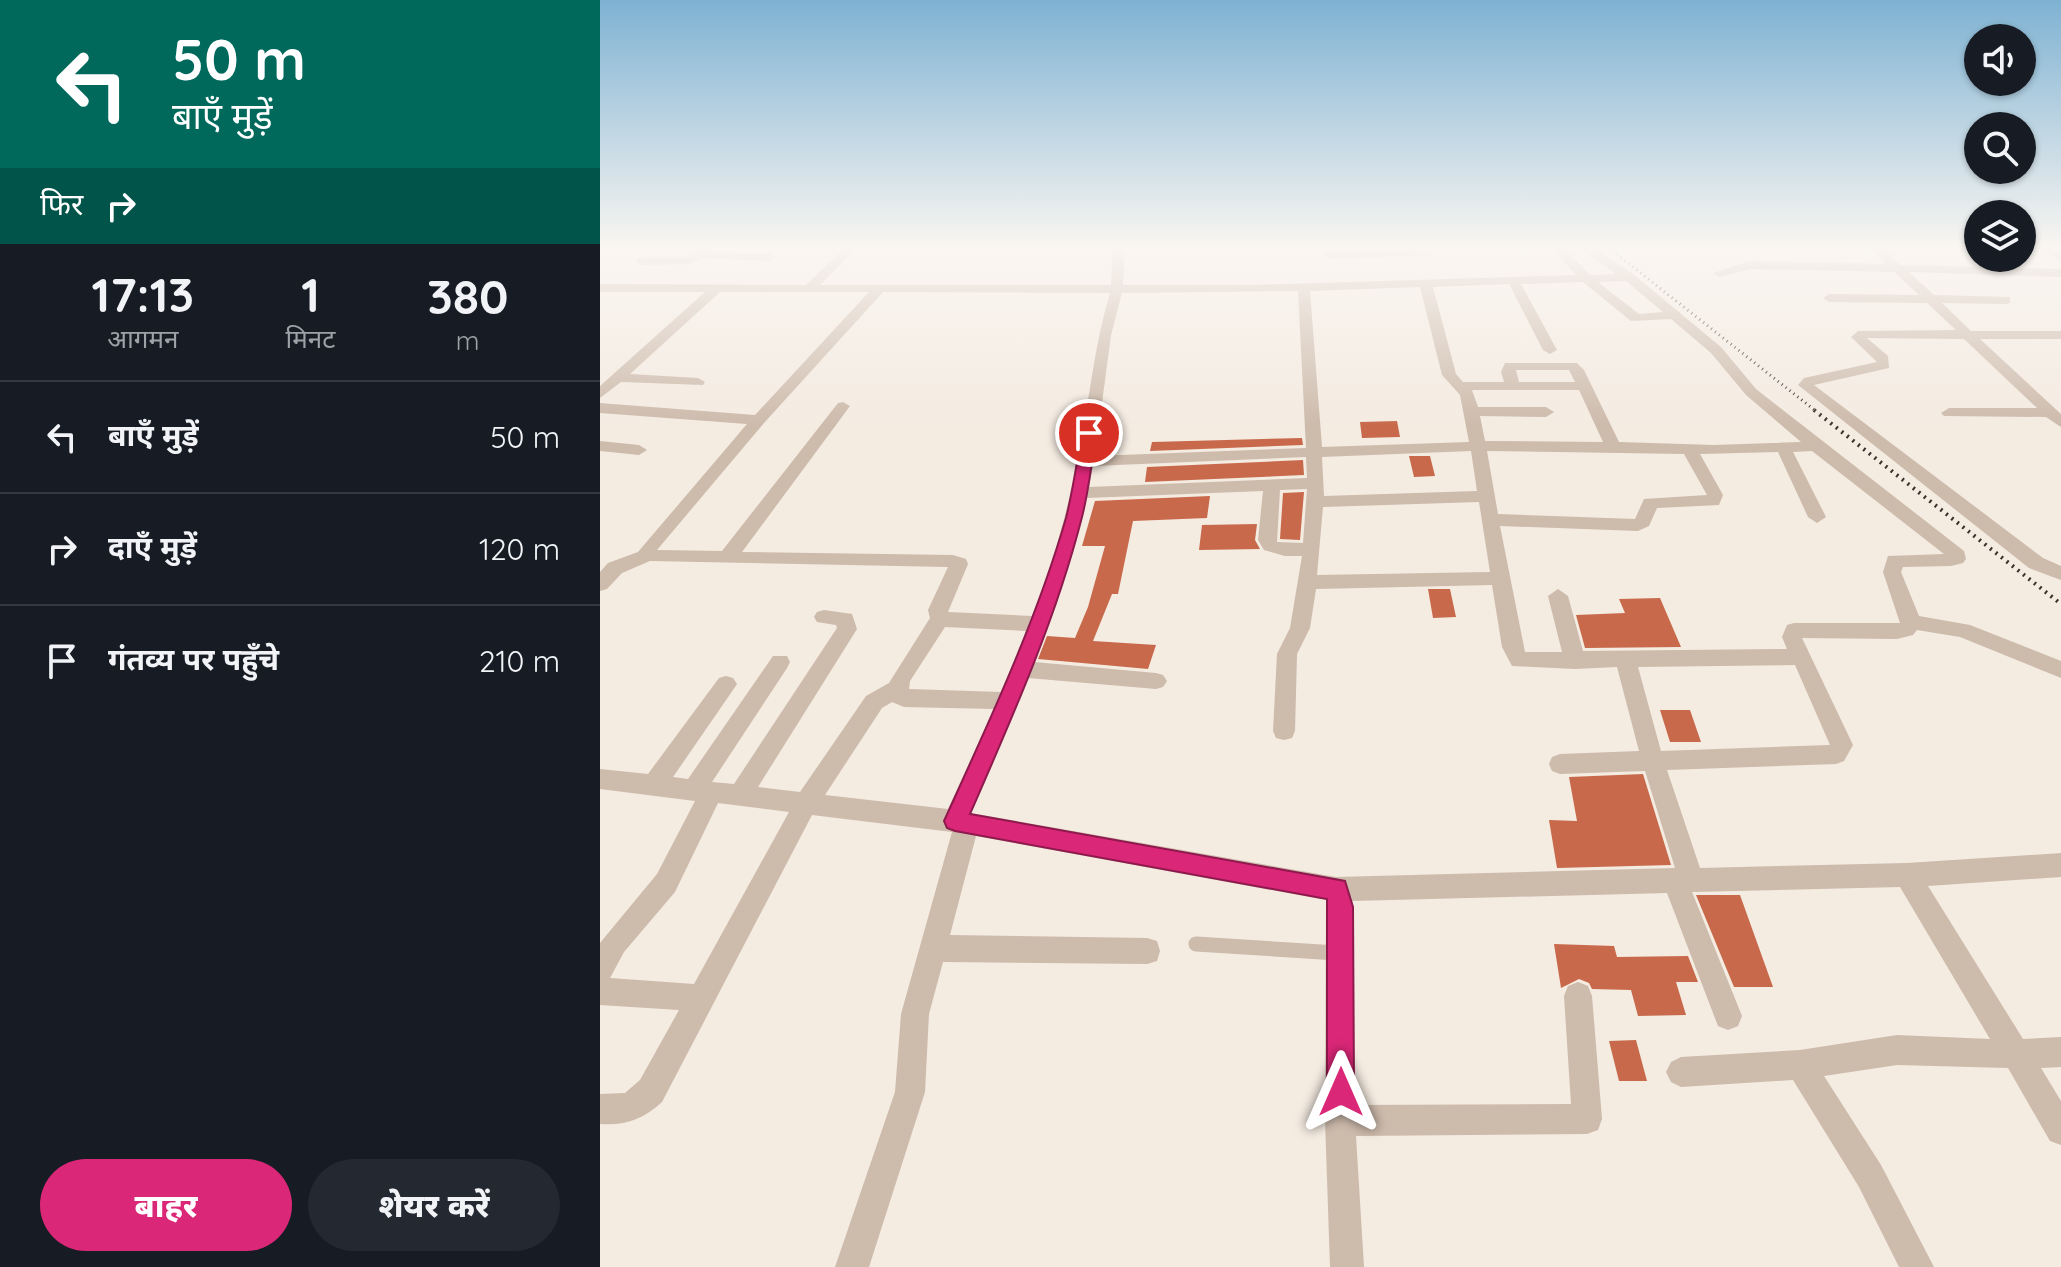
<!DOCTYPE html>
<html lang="hi">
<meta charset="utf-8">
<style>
body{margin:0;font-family:Quicksand,"Noto Sans Devanagari",sans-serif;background:#242831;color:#f1f3f6;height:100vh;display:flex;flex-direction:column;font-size:30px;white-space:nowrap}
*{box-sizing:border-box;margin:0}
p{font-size:26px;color:#9ea1a6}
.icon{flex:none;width:44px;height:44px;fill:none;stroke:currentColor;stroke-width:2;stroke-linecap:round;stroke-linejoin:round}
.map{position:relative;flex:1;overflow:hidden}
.sheet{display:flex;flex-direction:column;background:#171b24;width:600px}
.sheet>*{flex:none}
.hud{background:#00695c;color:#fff;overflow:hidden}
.fabs{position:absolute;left:1364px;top:24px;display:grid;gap:16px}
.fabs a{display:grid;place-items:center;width:72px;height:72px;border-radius:50%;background:#171b24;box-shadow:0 2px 6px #0004;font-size:40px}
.pin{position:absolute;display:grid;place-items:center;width:68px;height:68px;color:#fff;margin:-34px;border:4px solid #fff;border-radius:50%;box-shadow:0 2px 8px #0007}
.me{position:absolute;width:88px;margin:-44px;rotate:0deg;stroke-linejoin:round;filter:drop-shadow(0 0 6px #0008)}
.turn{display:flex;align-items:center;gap:28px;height:168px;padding:0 40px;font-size:36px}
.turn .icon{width:104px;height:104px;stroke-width:2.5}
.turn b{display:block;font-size:56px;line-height:68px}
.then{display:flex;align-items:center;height:76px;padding:0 40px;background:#0003;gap:16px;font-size:30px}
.eta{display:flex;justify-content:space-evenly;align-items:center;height:136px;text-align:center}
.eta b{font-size:48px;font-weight:800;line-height:56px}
.cta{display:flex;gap:16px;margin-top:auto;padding:16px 40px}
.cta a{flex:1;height:92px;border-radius:48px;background:#db2777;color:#fff;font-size:32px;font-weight:800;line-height:92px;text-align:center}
.cta a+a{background:#242831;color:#f1f3f6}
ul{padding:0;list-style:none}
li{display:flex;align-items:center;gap:24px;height:112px;padding:0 40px;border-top:2px solid #363941}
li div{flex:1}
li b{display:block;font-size:30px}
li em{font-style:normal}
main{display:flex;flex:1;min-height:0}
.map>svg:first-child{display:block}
</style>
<main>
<section class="sheet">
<div class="hud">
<div class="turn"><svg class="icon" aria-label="left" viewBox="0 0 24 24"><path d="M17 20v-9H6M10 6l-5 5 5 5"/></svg><div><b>50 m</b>बाएँ मुड़ें</div></div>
<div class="then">फिर<svg class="icon" aria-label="right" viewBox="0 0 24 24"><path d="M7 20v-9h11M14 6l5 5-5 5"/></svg></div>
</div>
<div class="eta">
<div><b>17:13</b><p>आगमन</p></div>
<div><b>1</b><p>मिनट</p></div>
<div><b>380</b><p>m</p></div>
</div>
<ul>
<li><svg class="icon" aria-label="left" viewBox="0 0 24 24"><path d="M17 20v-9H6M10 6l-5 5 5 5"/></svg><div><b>बाएँ मुड़ें</b></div><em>50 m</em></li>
<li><svg class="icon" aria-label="right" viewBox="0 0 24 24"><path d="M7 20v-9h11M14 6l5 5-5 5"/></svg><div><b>दाएँ मुड़ें</b></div><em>120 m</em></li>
<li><svg class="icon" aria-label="arrive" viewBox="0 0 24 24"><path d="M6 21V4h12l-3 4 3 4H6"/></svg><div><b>गंतव्य पर पहुँचे</b></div><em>210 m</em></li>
</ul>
<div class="cta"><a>बाहर</a><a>शेयर करें</a></div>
</section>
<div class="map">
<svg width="1461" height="1267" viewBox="0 0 1461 1267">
<rect width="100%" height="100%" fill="#f4ebe1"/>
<path fill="#c8694b" d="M797,421L800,437L762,438L760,422Z
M702,438L703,445L550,451L552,442Z
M809,456H830L835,476L814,477Z
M703,460L704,475L545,482L547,467Z
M704,492L700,540L680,539L683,493Z
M610,496L607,518L533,521L518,594H512L493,641L556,645L548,669L438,659L447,636L475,638L488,607L505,546H482L495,501Z
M657,524L655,540L660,549L599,550L602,525Z
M828,589H850L856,617L833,618Z
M1060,598L1081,647L985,648L976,615L1025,613L1019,599Z
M1060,710H1090L1101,742H1070Z
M1043,774L1071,865L957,868L949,820L977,821L969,777Z
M1096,895H1140L1173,987H1134Z
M954,944L1014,946L1017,957L1088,956L1098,982H1076L1086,1015L1038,1016L1031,990L992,989L989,983L979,979L961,988Z
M1036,1040L1047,1081H1019L1009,1041Z"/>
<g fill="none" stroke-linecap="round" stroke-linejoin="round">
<path stroke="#cdbbac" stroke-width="15" d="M596,944L737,953"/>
<path fill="#cdbbac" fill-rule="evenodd" d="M101,248H116L112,252L170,253L176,257L170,261L101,258L89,264L41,265L35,261L41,257H87Z
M244,248H257L220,285H511L513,248H525L523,285H651L976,275L951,248H964L990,275L1016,274L979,248H993L1033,274L1121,347L1156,389L1364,551L1366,559L1363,563L1351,566L1303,567L1301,572L1319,616L1370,625L1461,661V678L1360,637L1317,630L1313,635L1297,639L1202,638L1253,745L1244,761L1236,764L1067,770L1100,868L1307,863L1461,853V877L1328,886L1423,1039L1461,1037V1067L1441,1068L1461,1101V1145L1450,1141L1408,1068L1297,1065L1224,1076L1281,1165L1334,1267H1299L1259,1187L1193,1080L1081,1087L1071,1082L1066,1072L1071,1062L1081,1057L1200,1050L1297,1035L1390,1039L1300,887L1092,892L1142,1016L1138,1026L1128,1030L1118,1026L1067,893L752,901L755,1105L971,1104L964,996L968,986L978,982L988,986L992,996L1002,1119L998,1130L987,1134L756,1136L764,1267H730L725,1120L726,900L376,836L350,935L547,938L557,941L560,951L557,961L547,964L343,962L329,1014L325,1092L269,1267H235L295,1092L301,1014L352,832L212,815L62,1102C44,1119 25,1126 0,1124V1094L25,1093L40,1080L79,1010L0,1005V943L57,874L95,801L0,789V769L48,774L119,678L126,676L133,678L137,684L133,690L73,777L88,779L173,656H187L190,662L187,668L112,782L134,784L237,628L236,625L217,622L214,617L217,612L224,610L252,614L257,629L158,787L200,792L266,696L289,683L330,618L328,610L348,567L50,561L22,573L7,589L0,591V572L8,563L38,552L147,424L0,413V403L155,415L269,292H120L30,374L98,378L105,382L103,385L21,382L0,398V386L105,292H0V284L206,285ZM1026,281L1063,312L1039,314L998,282ZM983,282L1031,321L1071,319L1111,353L1146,395L1201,442L1114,445L1019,442L984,370L977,363H905L901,372L904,382H863L856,374L833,287L909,284L943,350L950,354L957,350L921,284ZM820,287L842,375L860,395L869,442L722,447L710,291ZM698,291L706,448L495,456L511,335L522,293ZM283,292L510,293C493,349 489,406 477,463C467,513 452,567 432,616L348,612L368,564L366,559L353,555L142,552L250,406L243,402L238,403L122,551L57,550L164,423ZM916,370H969L975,382H919ZM872,390H979L1003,442L885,441L880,416L946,417L954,412L946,407H878ZM871,451L877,491L724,496L722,457ZM887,451L1084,454L1107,495L1044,499L1035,519L898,514ZM1212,451L1344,554L1288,556L1283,572L1300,623H1194L1187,625L1182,637L1187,649L983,651L968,596L958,589L948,596L962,652H925L900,526L1038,531L1049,526L1057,508L1119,505L1123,495L1100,454L1178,452L1208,517L1217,523L1226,517L1193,452ZM706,457L707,478L489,487L493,466ZM707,489L703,543L677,542L680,490ZM663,491L658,540L664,550L685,556H702L690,628L677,654L673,731L676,738L684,740L692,738L695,731L697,654L710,628L716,589L892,585L902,647L912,666L975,669L1017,667L1039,751L960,754L952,757L949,764L952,771L960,774L1045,771L1075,868L736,877L371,813L428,678L556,689L563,687L567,681L563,675L556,673L434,662L456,606L486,498ZM879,502L890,572L717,575L723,507ZM345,627L426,631L401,692L309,689L310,681ZM1195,665L1230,745L1061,751L1038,667ZM292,702L304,707L394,709L348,809L225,795L282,708ZM118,803L189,812L94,984L10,978L24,952L75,892Z
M1270,248H1283L1301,265L1461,269V277L1309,272L1334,295L1410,297V303L1406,304L1342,303L1371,331H1461V339H1380L1461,414V427L1446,417L1344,416L1341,413L1349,408H1437L1364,339L1267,338L1288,356L1289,368L1214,385L1443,558L1461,566V580L1429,568L1198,385L1204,378L1277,362L1251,337L1258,331L1356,330L1327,303L1229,302L1223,298L1229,294L1319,295L1294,272L1150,269L1119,277L1113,273L1150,261L1286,264Z
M827,250L831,251V255L729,259L723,255L729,251Z
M0,441L39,445L47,450L39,455L0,451Z"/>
<path fill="#cdbbac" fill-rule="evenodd" d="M1443,248H1456L1461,253V263Z"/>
<path stroke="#3b302b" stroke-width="3" stroke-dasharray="1 4" stroke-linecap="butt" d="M1009,248L1217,412"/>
<path stroke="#3b302b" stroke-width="4" stroke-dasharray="2 5" stroke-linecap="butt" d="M1214,410L1461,604"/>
</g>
<linearGradient id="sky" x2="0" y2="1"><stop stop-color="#7eb2d2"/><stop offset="0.58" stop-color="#faf6f2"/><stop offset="1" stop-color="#faf6f2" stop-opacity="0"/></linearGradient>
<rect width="1461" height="426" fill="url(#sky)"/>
<path fill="#db2777" stroke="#8e194d" stroke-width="2" d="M489,429L496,433C492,461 489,490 482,517C456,619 412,718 370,814L745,881L753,907L754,1092L750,1102L741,1106L731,1102L727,1092V899L355,831L347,828L344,821C389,722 436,622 466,518C473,490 477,461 482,433Z"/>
</svg>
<div class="fabs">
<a><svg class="icon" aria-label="sound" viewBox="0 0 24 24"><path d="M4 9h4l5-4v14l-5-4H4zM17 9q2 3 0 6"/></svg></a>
<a><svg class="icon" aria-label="search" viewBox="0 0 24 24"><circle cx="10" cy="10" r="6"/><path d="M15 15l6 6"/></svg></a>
<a><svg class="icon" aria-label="layers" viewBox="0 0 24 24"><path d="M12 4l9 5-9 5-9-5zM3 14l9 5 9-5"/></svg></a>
</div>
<div class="pin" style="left:489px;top:433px;background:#d93025"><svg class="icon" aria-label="arrive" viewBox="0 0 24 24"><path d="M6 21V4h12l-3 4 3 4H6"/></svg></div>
<svg class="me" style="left:741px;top:1092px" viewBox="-20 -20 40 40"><path d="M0-17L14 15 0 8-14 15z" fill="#db2777" stroke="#fff" stroke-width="4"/></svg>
</div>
</main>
